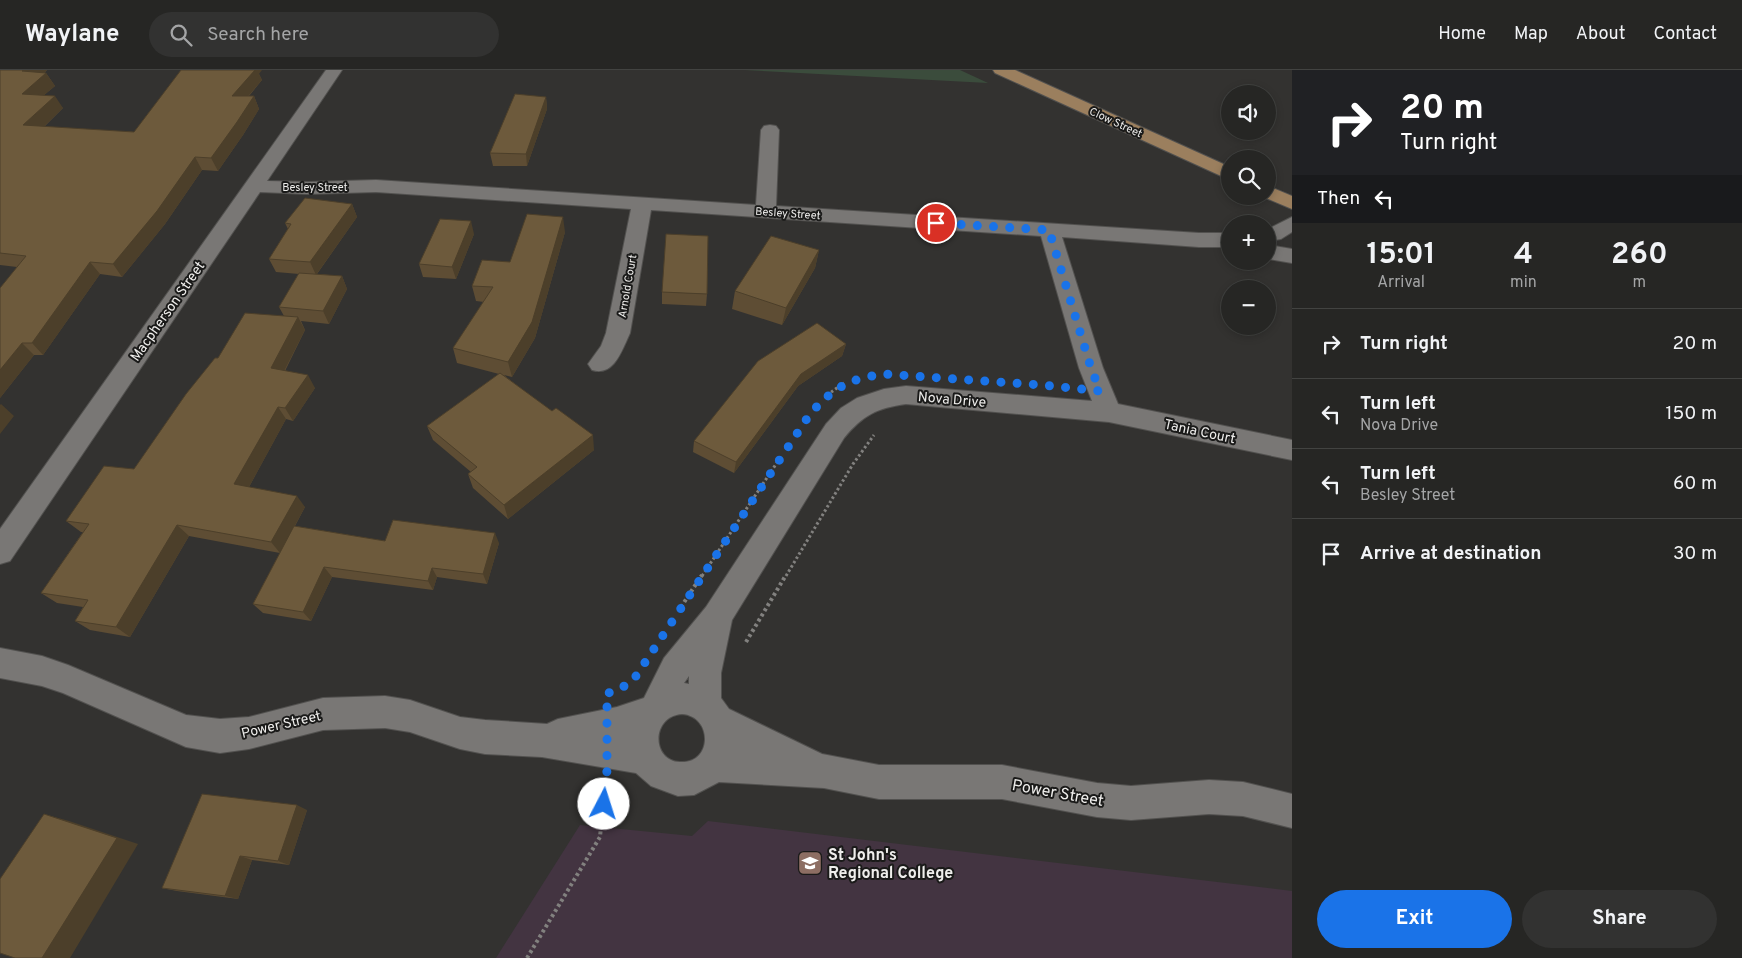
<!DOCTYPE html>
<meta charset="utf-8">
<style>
body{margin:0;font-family:Overpass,sans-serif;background:#323231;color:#f1f3f6;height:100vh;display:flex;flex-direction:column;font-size:19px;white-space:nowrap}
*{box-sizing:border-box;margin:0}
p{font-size:16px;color:#a4a5a6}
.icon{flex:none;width:28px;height:28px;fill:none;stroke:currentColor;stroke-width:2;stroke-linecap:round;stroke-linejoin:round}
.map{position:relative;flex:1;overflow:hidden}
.drawer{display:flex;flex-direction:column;background:#262624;width:450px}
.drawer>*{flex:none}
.hud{background:#202124;color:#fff;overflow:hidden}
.fabs{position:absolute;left:1221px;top:15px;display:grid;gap:10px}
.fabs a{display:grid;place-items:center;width:55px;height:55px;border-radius:50%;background:#262624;box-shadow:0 2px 8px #0003,0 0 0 1px #424341;font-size:25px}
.pin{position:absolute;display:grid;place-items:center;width:42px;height:42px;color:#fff;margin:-21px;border:2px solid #fff;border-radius:50%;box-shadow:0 1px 5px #0007}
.me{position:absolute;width:55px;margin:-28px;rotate:5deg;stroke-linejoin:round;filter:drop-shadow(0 0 4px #0008)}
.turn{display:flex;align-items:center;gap:18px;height:105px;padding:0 25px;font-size:22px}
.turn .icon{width:65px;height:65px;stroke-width:2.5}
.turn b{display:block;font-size:35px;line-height:42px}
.then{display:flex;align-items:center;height:48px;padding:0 25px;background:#0003;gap:10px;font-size:19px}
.eta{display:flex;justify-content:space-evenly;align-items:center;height:85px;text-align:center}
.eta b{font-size:30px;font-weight:700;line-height:35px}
.primary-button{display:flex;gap:10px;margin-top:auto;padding:10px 25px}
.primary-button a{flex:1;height:58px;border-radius:30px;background:#1a73e8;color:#fff;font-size:20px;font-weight:700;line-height:58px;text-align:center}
.primary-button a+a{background:#323231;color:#f1f3f6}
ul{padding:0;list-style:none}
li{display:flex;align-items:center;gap:15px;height:70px;padding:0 25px;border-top:1px solid #424341}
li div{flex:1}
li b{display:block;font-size:19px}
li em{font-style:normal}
header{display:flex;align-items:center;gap:30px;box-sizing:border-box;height:70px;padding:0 25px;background:#262624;border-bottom:1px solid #424341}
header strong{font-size:24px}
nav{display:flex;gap:28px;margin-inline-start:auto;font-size:18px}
.search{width:350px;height:45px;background:#323231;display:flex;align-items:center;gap:12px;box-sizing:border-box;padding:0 18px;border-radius:28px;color:#a4a5a6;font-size:19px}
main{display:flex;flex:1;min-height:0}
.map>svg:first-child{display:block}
</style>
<header>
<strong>Waylane</strong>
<div class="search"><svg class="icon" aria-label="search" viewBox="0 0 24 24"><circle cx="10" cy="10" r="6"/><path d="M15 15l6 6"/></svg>Search here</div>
<nav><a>Home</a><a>Map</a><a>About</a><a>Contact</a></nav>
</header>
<main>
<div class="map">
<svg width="1292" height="888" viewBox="0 0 1292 888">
<rect width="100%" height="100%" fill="#333230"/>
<path fill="#433441" d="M708,751L1292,821V888H496L580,755L692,766Z"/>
<path fill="#3b4c3c" d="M745,0H960L988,13Z"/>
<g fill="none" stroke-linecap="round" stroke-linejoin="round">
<defs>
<path id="minor" d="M326,0H342L267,111L308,112L376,110L756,135L761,60L764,56L770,55L776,56L779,60L776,136L1199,163H1230V177H1199L1062,167L1103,298L1118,334L1292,370V390L1109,352L906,334C877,338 863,345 844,368L732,550L721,603V628L729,639L822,684L879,695H1002L1097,713L1131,716L1209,710L1243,712L1292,724V758L1243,746L1209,744L1131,750L1097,747L1002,729H879L824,718L719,712L694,725L678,726L651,716L636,703L542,687L485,684L460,679L410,662L385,658L323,660L249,679L220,683L186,677L63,623L42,616L0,608V578L42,586L68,595L186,645L220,649L249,647L323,628L385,626L410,630L460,647L485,650L547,654L558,649L617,637L644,628L664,588L706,537L826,354L841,338L857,328L884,319L906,316L1092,331L1079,298L1041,166L651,140L630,263C622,280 614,307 592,300L588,294L601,276L606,263L631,139L376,122L308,124L260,122L10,491L0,494V459ZM689,606V614L684,613ZM682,644C713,646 713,694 680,692C651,691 651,646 682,644Z
M1292,147V162L1281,169L1268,171V159Z
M1268,175L1292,179V193L1268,189Z"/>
<path id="major" d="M993,0H1015L1230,97V110L995,3Z
M1268,116L1292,126V139L1261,126H1268Z"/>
</defs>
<use href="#minor" stroke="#52514f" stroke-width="2"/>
<use href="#major" stroke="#52514f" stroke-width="2"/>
<path stroke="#82817f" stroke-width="3" stroke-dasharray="2.5 2.5" stroke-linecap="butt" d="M827,325L844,313
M702,506L780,388
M786,506L853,394L874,365"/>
<path stroke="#82817f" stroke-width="4" stroke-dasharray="3 3" stroke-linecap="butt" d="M681,537L702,505
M746,572L786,505
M527,888L600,767L605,714"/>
<use href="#minor" fill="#797775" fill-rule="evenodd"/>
<use href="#major" fill="#9b7f5e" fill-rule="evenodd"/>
</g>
<path fill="#5e4d34" d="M0,0H47L44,3H46L55,16L44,25L63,38L44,57L134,62L259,4L262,10L249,26H254L259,39L243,65L218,101L202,100L165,154L122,207L100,204L43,285H34L0,328L17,197L0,195Z
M546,27L547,39L527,96H493L490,83Z
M352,134L357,147L317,204L342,206L347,219L329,254L301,251L305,260L285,301L315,318L293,351L286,349L249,417L305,437L295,456L385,471L499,473L487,514L437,507L433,520L332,507L311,551L263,543L253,534L280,483L189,466L130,567L90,560L75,551L83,537L57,533L41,523L83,462H81L66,451L134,399L218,288L284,246L279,237L299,204L276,202L269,189L288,159L285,153Z
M565,162L535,268L512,307L504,305L594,380L508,449L473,418L468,404L471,402L433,370L427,356L499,304L457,293L453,278L484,232L476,231L472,216L510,192Z
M474,164L456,209L423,207L419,194Z
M819,180L815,198L782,255L732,239L735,221Z
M662,222L707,224L706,236L662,234Z
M846,274L842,286L798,316L734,403L693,382L694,371Z
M307,740L289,795L252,790L238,829L177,821L162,818Z"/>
<path fill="#4c3f2a" d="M24,0H47L30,14L22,1Z
M250,0H262L259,4L262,10L238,38L232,26Z
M46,3L55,16L31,36L22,24Z
M55,26L63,38L32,68L23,55Z
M254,26L259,39L243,65L218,101L211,88Z
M546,27L547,39L527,96L526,84Z
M195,87L202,100L165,154L122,207L113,194Z
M352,134L357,147L316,205L310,192Z
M563,147L565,162L535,268L512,307L508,292Z
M471,151L474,164L456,209L452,197Z
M819,180L815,198L782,255L786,238Z
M90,192L100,204L43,285L32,273Z
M342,206L347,219L329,254L323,241Z
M298,247L305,260L279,311L271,298Z
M22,273L34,285L0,328V300Z
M846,274L842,286L798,316L734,403L736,392L801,304Z
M308,305L315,318L293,351L285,338Z
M1,334L14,346L0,364V335Z
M278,337L286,349L244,426L234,414Z
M593,365L594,380L508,449L504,435Z
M297,426L305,437L280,483L271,472Z
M177,455L189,466L130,567L116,557Z
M495,463L499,473L487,514L483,504Z
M324,497L332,507L311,551L303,542Z
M432,498L437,507L433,520L428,511Z
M297,735L307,740L289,795L278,791Z
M44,744L69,751L138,774L70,888H42Z
M240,786L252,790L238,829L225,826Z"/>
<path fill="#6d5a3c" stroke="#4c3f2a" d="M0,0H24L22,1L46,3L22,24L55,26L23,55L134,62L181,0H255L232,26H254L237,52L211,88L195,87L157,141L113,194L90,192L32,273H22L0,300V218L26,186L0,183Z
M515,24L546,27L526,84L490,83Z
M305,128L352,134L310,192L269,189L291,154L285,153Z
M527,144L563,147L532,252L508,292L453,278L493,217L472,216L482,190L510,192Z
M440,149L471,151L452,197L419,194Z
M666,164L708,166L707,224L662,222Z
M771,166L819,180L786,238L735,221Z
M299,203L342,206L323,241L279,237Z
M245,243L298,247L271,298L308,305L285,338L278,337L234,414L297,426L271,472L177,455L116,557L75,551L88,530L41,523L89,454L66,451L104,396L134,399L186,324L215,288H218Z
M817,253L846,274L801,304L736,392L694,371L758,291Z
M500,303L552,341L556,338L593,365L504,435L468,404L477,397L427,356Z
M393,450L495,463L483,504L432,498L428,511L324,497L303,542L253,534L294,456L385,471Z
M202,724L297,735L278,791L240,786L225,826L162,818Z
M44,744L117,768L42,888H15L0,883V809Z"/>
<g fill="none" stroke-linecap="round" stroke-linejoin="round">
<path stroke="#1a73e8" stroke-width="9" stroke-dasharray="0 16.2" d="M604,734L607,700V623L613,622L632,612L810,344C834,317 849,309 884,304L1042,315L1100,321L1091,298L1049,160L936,153"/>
</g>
<defs>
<symbol id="school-square" viewBox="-11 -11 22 22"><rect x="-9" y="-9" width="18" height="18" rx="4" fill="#8d6e63" stroke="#1a1a19"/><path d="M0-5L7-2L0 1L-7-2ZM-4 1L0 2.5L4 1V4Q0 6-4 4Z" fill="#fff"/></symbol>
</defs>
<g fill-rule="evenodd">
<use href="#school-square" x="796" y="779" width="28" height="28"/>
</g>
<g text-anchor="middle" stroke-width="4" stroke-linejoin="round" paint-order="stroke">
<g font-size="11" fill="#efeeec" stroke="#1a1a19">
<text transform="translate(1116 52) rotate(25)" y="4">Clow Street</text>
<text x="315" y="121">Besley Street</text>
<text transform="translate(788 143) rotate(4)" y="4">Besley Street</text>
<text transform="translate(627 216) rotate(-80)" y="4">Arnold Court</text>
</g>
<g font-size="14" fill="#efeeec" stroke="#1a1a19">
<text transform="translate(167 241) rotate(-55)" y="5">Macpherson Street</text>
<text transform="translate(952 329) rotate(5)" y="5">Nova Drive</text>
<text transform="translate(1200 361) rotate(12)" y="5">Tania Court</text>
<text transform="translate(281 654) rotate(-13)" y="5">Power Street</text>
</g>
<g font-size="16" fill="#efeeec" stroke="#1a1a19">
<text transform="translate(1058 722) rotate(10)" y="6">Power Street</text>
</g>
<g font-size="16" font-weight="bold" fill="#efeeec" stroke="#1a1a19" text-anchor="start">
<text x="828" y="790">St John's<tspan x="828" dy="18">Regional College</tspan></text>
</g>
</g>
</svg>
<div class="fabs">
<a><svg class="icon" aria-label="sound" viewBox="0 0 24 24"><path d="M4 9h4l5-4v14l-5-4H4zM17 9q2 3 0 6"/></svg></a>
<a><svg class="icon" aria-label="search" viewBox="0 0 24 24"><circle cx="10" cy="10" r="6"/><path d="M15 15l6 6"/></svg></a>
<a>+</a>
<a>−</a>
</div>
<div class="pin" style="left:936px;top:153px;background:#d93025"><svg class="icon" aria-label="arrive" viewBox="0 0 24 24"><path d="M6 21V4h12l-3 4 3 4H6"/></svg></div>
<svg class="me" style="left:604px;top:734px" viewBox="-20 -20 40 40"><circle r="19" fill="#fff"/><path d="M0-13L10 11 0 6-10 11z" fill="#1a73e8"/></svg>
</div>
<section class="drawer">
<div class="hud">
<div class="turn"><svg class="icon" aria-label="right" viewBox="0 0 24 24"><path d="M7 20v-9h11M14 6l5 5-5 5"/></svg><div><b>20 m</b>Turn right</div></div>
<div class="then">Then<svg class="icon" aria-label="left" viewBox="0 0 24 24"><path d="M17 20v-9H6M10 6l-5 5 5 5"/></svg></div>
</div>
<div class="eta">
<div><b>15:01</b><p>Arrival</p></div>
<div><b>4</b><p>min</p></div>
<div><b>260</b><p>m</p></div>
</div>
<ul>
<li><svg class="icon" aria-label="right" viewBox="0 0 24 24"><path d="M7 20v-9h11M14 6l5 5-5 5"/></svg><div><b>Turn right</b></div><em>20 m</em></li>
<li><svg class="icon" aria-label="left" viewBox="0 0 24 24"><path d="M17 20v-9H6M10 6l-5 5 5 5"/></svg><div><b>Turn left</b><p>Nova Drive</p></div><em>150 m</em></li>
<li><svg class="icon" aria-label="left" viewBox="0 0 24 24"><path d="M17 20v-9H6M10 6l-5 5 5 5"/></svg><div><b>Turn left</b><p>Besley Street</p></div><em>60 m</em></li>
<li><svg class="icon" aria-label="arrive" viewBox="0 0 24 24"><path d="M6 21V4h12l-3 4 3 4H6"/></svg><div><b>Arrive at destination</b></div><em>30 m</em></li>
</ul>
<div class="primary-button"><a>Exit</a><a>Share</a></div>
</section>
</main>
